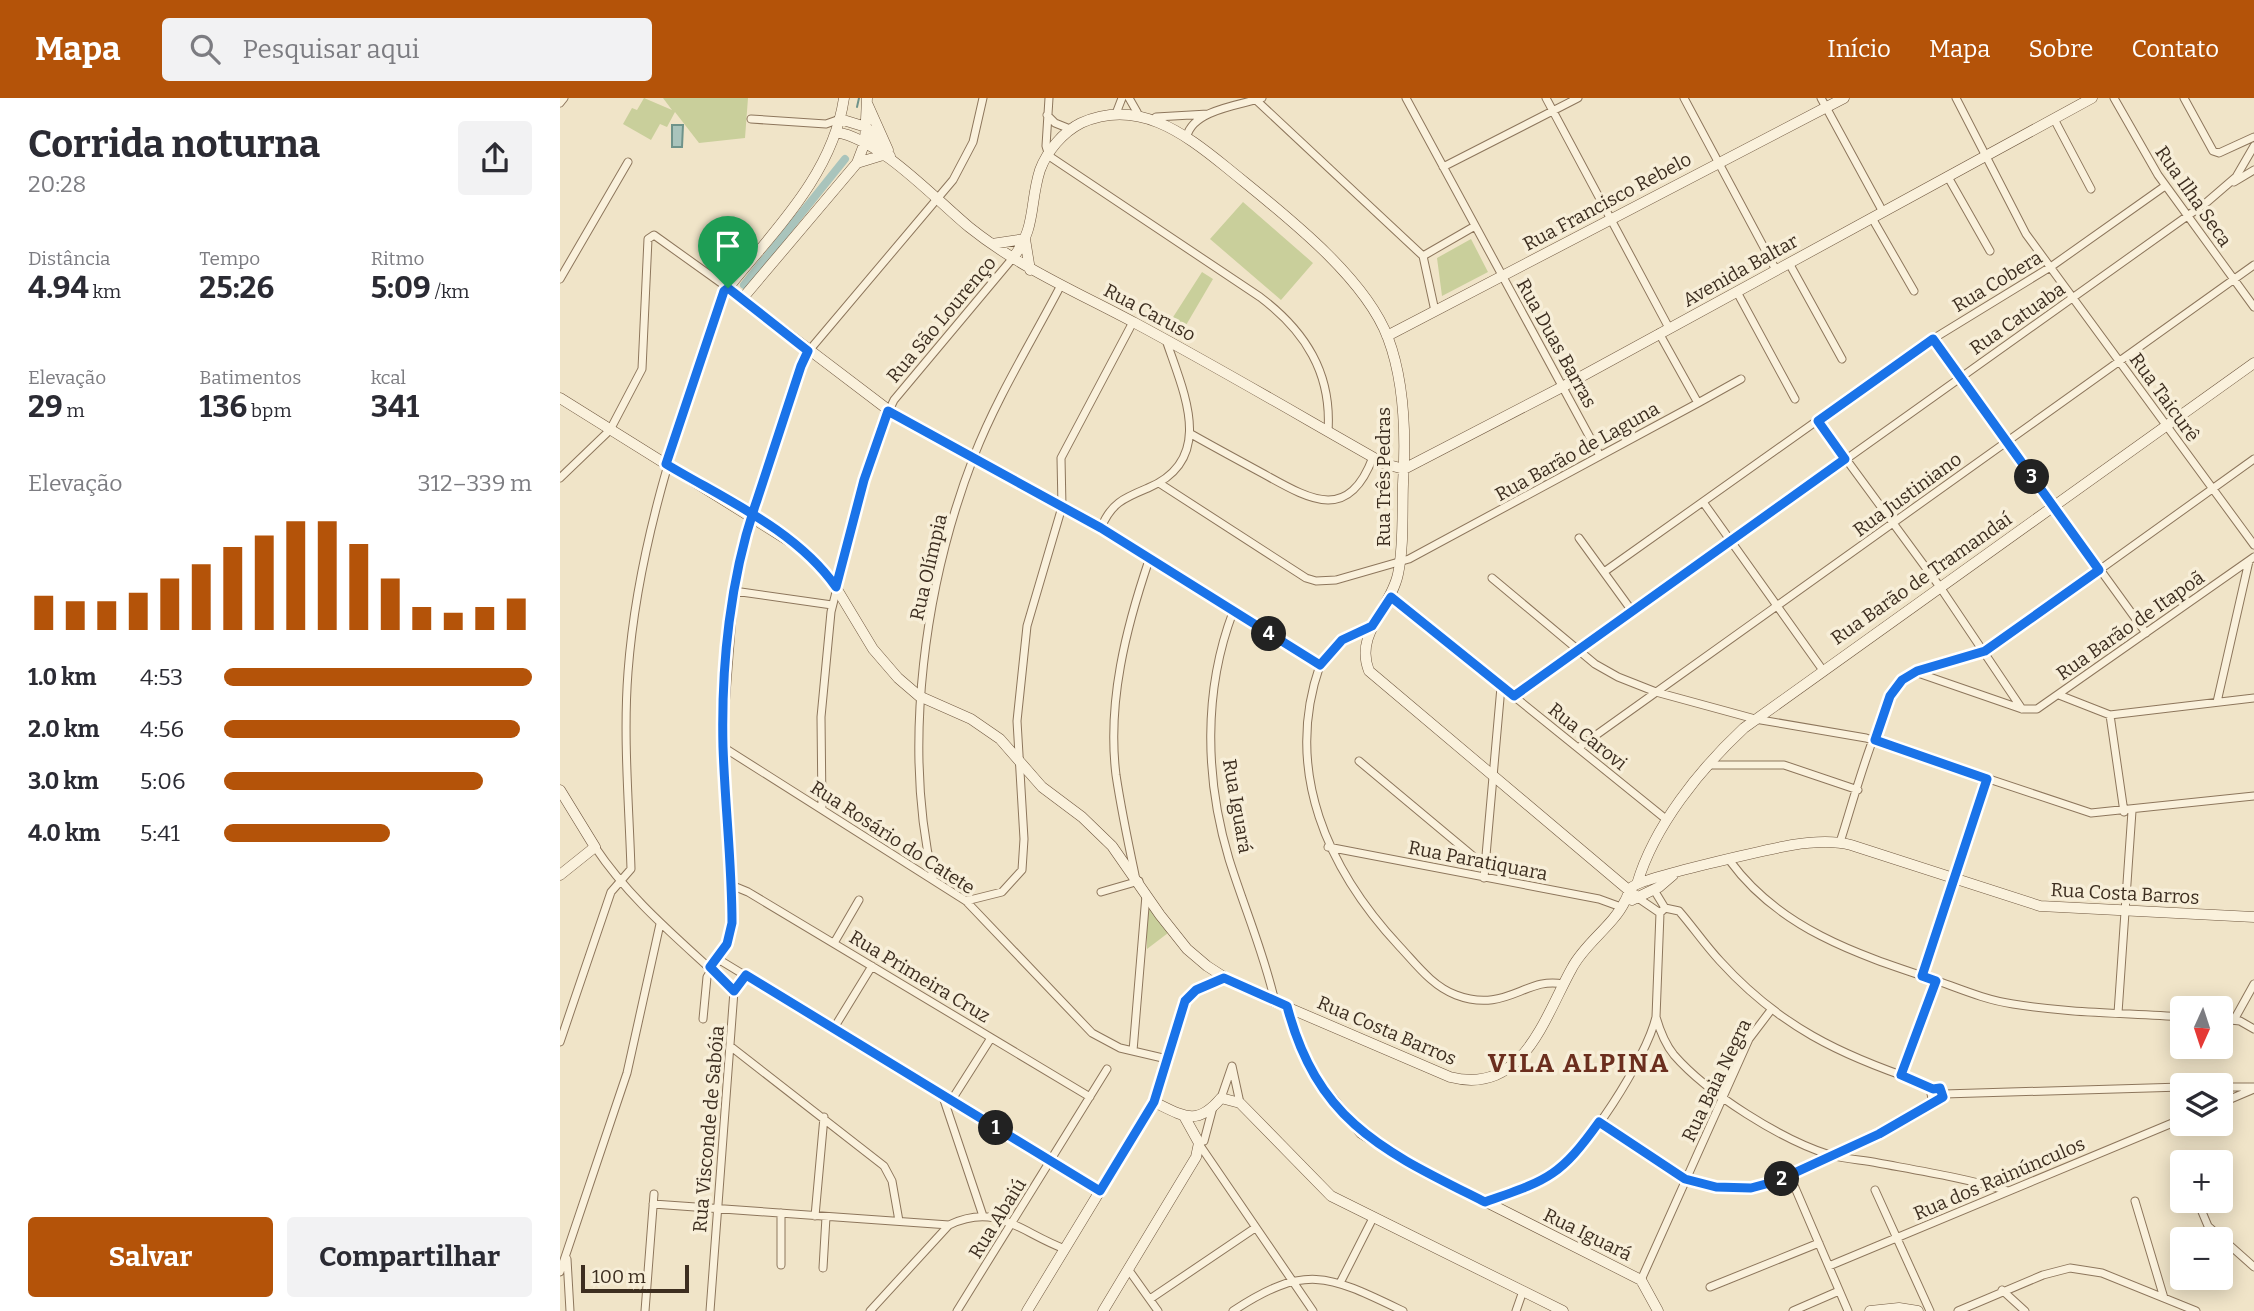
<!DOCTYPE html>
<html lang="pt">
<meta charset="utf-8">
<style>
:root{--surface:#fff;--page:#f2f2f3;--text:#2b2b33;--muted:#7c7c81;--accent:#b45309}
body{margin:0;font-family:Bitter,serif;background:var(--page);color:var(--text);height:100vh;display:flex;flex-direction:column;font-size:26px;white-space:nowrap}
*{box-sizing:border-box;margin:0}
p{font-size:23px;color:var(--muted)}
.icon{flex:none;width:38px;height:38px;fill:none;stroke:currentColor;stroke-width:2;stroke-linecap:round;stroke-linejoin:round}
.map{position:relative;flex:1;overflow:hidden}
.drawer{display:flex;flex-direction:column;background:var(--surface);width:560px}
.drawer>*{flex:none}
.needle{width:46px;rotate:183deg}
.fabs{position:absolute;left:1610px;top:898px;display:grid;gap:14px}
.fabs a{display:grid;place-items:center;width:63px;height:63px;border-radius:7px;background:var(--surface);box-shadow:0 4px 18px #0003;font-size:35px}
.scale{position:absolute;left:21px;bottom:18px;width:108px;box-sizing:border-box;padding-left:7px;border:4px solid #3d2e20;border-top:0;font-size:19px;line-height:24px;white-space:nowrap;color:#3d2e20;-webkit-text-stroke:5px #f7eed8;paint-order:stroke}
.pin{position:absolute;display:grid;place-items:center;width:60px;height:60px;color:#fff;margin:-72px -30px;border-radius:50% 50% 50% 0;rotate:-45deg;box-shadow:0 0 7px #0007}
.pin .icon{rotate:45deg}
.km{position:absolute;width:35px;height:35px;margin:-18px;border-radius:50%;background:#222;color:#fff;font-size:19px;line-height:35px;text-align:center}
.round{display:grid;place-items:center;flex:none;width:74px;height:74px;border-radius:7px;background:var(--page)}
.head{display:flex;align-items:center;justify-content:space-between;height:119px;padding:0 28px}
h1{font-size:38px;font-weight:700;line-height:52px}
.stats{display:grid;grid-template-columns:repeat(3,1fr);gap:10px;height:119px;padding:7px 28px}
.stats div{display:grid;align-content:center}
.stats b{font-size:30px;font-weight:700}
.stats small{font-size:19px;font-weight:400}
.stats p{font-size:19px}
.chart{height:196px;padding:14px 28px}
.chart p{display:flex;justify-content:space-between}
.chart svg{width:100%;height:126px;margin-top:7px;stroke:var(--accent);stroke-width:6}
.cta{display:flex;gap:14px;margin-top:auto;padding:14px 28px}
.cta a{flex:1;height:80px;border-radius:7px;background:var(--accent);color:#fff;font-size:28px;font-weight:700;line-height:80px;text-align:center}
.cta a+a{background:var(--page);color:var(--text)}
ul{padding:0 28px;list-style:none;font-size:23px}
li{display:grid;grid-template-columns:112px 84px 1fr;align-items:center;height:52px}
li i{height:18px;border-radius:9px;background:var(--accent)}
header{display:flex;align-items:center;gap:42px;box-sizing:border-box;height:98px;padding:0 35px;background:var(--accent);color:#fff}
header strong{font-size:33px}
nav{display:flex;gap:38px;margin-inline-start:auto;font-size:24px}
.search{width:490px;height:63px;background:var(--page);display:flex;align-items:center;gap:18px;box-sizing:border-box;padding:0 24px;border-radius:7px;color:var(--muted);font-size:26px}
main{display:flex;flex:1;min-height:0}
.map>svg:first-child{display:block}
</style>
<header>
<strong>Mapa</strong>
<div class="search"><svg class="icon" aria-label="search" viewBox="0 0 24 24"><circle cx="10" cy="10" r="6"/><path d="M15 15l6 6"/></svg>Pesquisar aqui</div>
<nav><a>Início</a><a>Mapa</a><a>Sobre</a><a>Contato</a></nav>
</header>
<main>
<section class="drawer">
<div class="head"><div><h1>Corrida noturna</h1><p>20:28</p></div><a class="round"><svg class="icon" aria-label="share" viewBox="0 0 24 24"><path d="M12 15V3M7 8l5-5 5 5M5 13v7h14v-7"/></svg></a></div>
<div class="stats">
<div><p>Distância</p><b>4.94<small> km</small></b></div>
<div><p>Tempo</p><b>25:26</b></div>
<div><p>Ritmo</p><b>5:09<small> /km</small></b></div>
</div>
<div class="stats">
<div><p>Elevação</p><b>29<small> m</small></b></div>
<div><p>Batimentos</p><b>136<small> bpm</small></b></div>
<div><p>kcal</p><b>341</b></div>
</div>
<div class="chart"><p><span>Elevação</span>312–339 m</p>
<svg viewBox="0 0 160 44" preserveAspectRatio="none"><path d="M5 44V32M15 44V34M25 44V34M35 44V31M45 44V26M55 44V21M65 44V15M75 44V11M85 44V6M95 44V6M105 44V14M115 44V26M125 44V36M135 44V38M145 44V36M155 44V33"/></svg>
</div>
<ul>
<li><b>1.0 km</b>4:53<i style="width:100%"></i></li>
<li><b>2.0 km</b>4:56<i style="width:96%"></i></li>
<li><b>3.0 km</b>5:06<i style="width:84%"></i></li>
<li><b>4.0 km</b>5:41<i style="width:54%"></i></li>
</ul>
<div class="cta"><a>Salvar</a><a>Compartilhar</a></div>
</section>
<div class="map">
<svg width="1694" height="1213" viewBox="0 0 1694 1213">
<rect width="100%" height="100%" fill="#f0e4c8"/>
<path fill="#c9cf9b" d="M84,0L112,12L103,0H188L185,40L139,45L115,14L107,29L100,26L91,42L63,26L72,10L77,12Z
M683,104L753,165L721,202L650,141Z
M911,141L928,174L882,198L877,160Z
M642,174L653,181L622,234L608,227Z
M587,807L608,835L587,851Z"/>
<path fill="#a9c4bc" stroke="#6f938a" stroke-width="2" d="M112,27H123L122,49H112Z"/>
<g fill="none" stroke-linecap="round" stroke-linejoin="round">
<path stroke="#6f938a" stroke-width="2" d="M297,9L299,0"/>
<path stroke="#a9c4bc" stroke-width="8" d="M184,187L285,61"/>
<g stroke="#8d765c" stroke-width="9">
<path id="street" d="M489,0L486,48L489,58L700,199C745,233 772,275 768,333
M569,0L577,14
M846,0L1040,358
M986,0L1109,230
M1124,0L1216,172
M1261,0L1323,114
M1396,0L1466,136L1694,447
M1554,0L1598,77L1694,209
M1624,0L1653,53L1659,55L1694,39
M696,2L863,158L875,213
M0,5L4,0
M557,13L562,0
M487,17L495,25L510,31
M596,19L648,16
M191,21L266,26L280,21
M1494,21L1531,91
M627,38C633,12 680,7 702,0
M883,69L1018,0
M1388,79L1430,153
M1674,84L1694,72
M1312,120L1354,193
M863,158L915,128
M1229,165L1282,261
M0,181L68,64
M1177,194L1235,301
M1373,241L1586,535
M1138,305L1181,281
M1258,323L1380,489L1462,611
M631,336C654,349 678,362 702,375C749,401 788,426 813,359
M0,380L50,332L82,271L88,141L94,137L168,190L164,193C122,319 78,441 68,574C63,639 69,706 71,771L51,794L0,944
M599,385L746,480L756,483L776,482L849,461L1138,305L1099,235
M1143,404L1262,571
M541,430C551,405 564,400 588,390C657,361 623,293 606,242
M1019,440L1072,513
M1044,474L1368,244L1492,168L1605,88
M932,480L1035,566L1058,579L1096,594L1195,621L1306,640L1531,715L1694,698
M174,493L272,507
M831,499L1107,722
M673,514C643,593 645,681 669,761C684,809 704,855 715,904
M760,567C723,673 768,772 840,849C856,866 872,888 896,897C946,916 966,878 1003,886
M1355,574L1462,611H1477L1694,459
M1499,597L1550,617L1694,600
M954,598L1647,104L1676,79L1694,48
M1657,604L1689,463
M1550,617L1564,714
M163,649L406,803L532,935L560,950L607,961
M1018,650L1694,167
M799,663L926,769
M1149,667H1224L1298,692
M262,710L261,619L271,514L304,382L323,325L334,302L452,161
M1280,744C1292,709 1321,593 1350,577C1375,563 1406,564 1432,549L1694,361
M35,749C73,806 125,846 174,893
M768,749L1039,801L1061,809
M1170,763C1219,830 1296,856 1372,881C1398,890 1425,902 1453,906C1508,915 1566,915 1622,919
M575,777C568,744 561,710 556,677C547,604 566,530 589,462
M373,780C342,646 365,485 414,358C437,299 472,243 501,187
M924,780L941,589
M171,787L188,794L530,999
M1094,792L1105,810
M541,794L579,783
M1078,800L1100,815
M406,803L442,794L462,772L464,741L457,623L467,528L502,409L501,360L573,224
M1100,815L1105,810L1119,813C1133,829 1145,847 1160,863C1219,928 1280,957 1361,984L1373,991
M274,845L299,802
M158,861L540,1093
M1362,878L1427,681
M174,893L186,877
M1558,915L1572,713
M1096,919C1100,933 1105,946 1114,957C1148,996 1222,1042 1270,1057C1285,1061 1302,1062 1318,1065C1361,1073 1405,1080 1448,1093
M143,921L147,879L167,846L172,825L163,634L174,493L187,431L247,255L393,82L413,44L423,0
M1661,921L1680,923L1694,931
M1674,922L1694,886
M274,930L312,868
M170,948L324,1068L332,1083L339,1123
M573,953L586,797
M1341,977L1375,882
M1661,989H1693
M1371 996a6 6 0 1 1 12 0a6 6 0 1 1-12 0Z
M1384,996L1622,989
M383,999L423,1118
M661,1000L672,968L680,1005
M391,1003L431,940
M1661,1005L1694,991
M1039,1024C1093,1061 1144,1105 1214,1084C1235,1077 1256,1065 1277,1055C1310,1040 1348,1026 1376,1002
M644,1043L653,1009
M639,1046L753,1213
M1230,1078L1288,1213
M1315,1092L1370,1213
M1637,1102L1648,1128L1694,1169
M1575,1103L1604,1200
M925,1104C946,1097 971,1092 990,1079C1026,1055 1086,961 1096,919L1100,815
M93,1106L389,1127
M255,1118L264,1019
M7,1161L10,1213
M221,1167V1115
M1269,1168L1622,1021
M263,1170L266,1119
M568,1171L598,1213
M0,1174L67,975L100,826
M1081,1182L1189,941L1211,912
M780,1185L813,1120
M1150,1189L1259,1145
M1442,1192L1465,1213
M590,1201L695,1130
M85,1213L94,1096
M150,1213L174,893
M310,1213L389,1127C438,1104 461,1135 505,1151
M397,1213L547,971
M673,1213C746,1165 768,1177 843,1213
M956,1213L963,1193
M1233,1213L1279,1193
M1398,1213L1483,1177L1510,1170L1542,1175L1636,1213"/>
</g>
<g stroke="#6f573f" stroke-width="11">
<path id="secondary" d="M284,0C273,76 214,133 168,190L339,320L541,430L760,567L782,542L812,529
M307,5L328,52
M280,21L306,29L330,58
M276,34C321,42 373,99 409,129C460,170 517,194 575,225C659,270 742,319 825,366L844,371L1004,288L1532,0
M297,65L323,57
M465,141L470,172
M432,146L465,141
M452,161C477,130 469,106 480,72C487,53 503,34 521,25C577,0 623,34 666,69C717,111 804,176 828,240C845,285 846,339 843,386C842,415 844,448 838,476C831,510 794,536 809,573L1078,800
M182,201L297,65L305,44L307,0
M827,238L1284,0
M0,300L242,451L269,478L313,551L338,580L359,598L411,621L440,641L482,689L522,719L552,748L600,817L627,851L647,868L664,879L715,904L890,979C963,998 984,920 1012,870C1025,845 1053,828 1065,803C1068,798 1068,794 1072,789C1084,779 1210,751 1232,747C1251,744 1272,742 1291,747L1480,808L1694,819
M0,692L35,749L0,777
M1077,786C1094,728 1140,671 1184,630L1694,265
M1072,802L1099,789L1113,777
M727,908L733,930L756,981L801,1035L855,1068L1081,1182L1098,1213
M594,1004C623,1018 637,1029 661,1000L680,1005L771,1098L1003,1213
M467,1213L594,1004L625,903L636,893L664,879
M543,1213L636,1059L639,1045L624,1018
M1310,1213L1339,1210L1358,1213"/>
</g>
<use href="#street" stroke="#faf1dc" stroke-width="7"/>
<use href="#secondary" stroke="#faf1dc" stroke-width="10"/>
</g>
<g fill="none" stroke-linecap="round" stroke-linejoin="round">
<g stroke="#fff" stroke-width="14">
<path id="route" d="M168,190L248,253L241,268L197,402C170,479 161,568 163,649C165,708 172,767 172,825L167,846L150,869L174,893L186,877L540,1093L594,1004L625,903L636,892L664,880L727,908C758,1026 826,1054 925,1104C987,1082 999,1080 1039,1024L1125,1081L1156,1089L1191,1090L1217,1083L1319,1036L1383,999L1380,990L1373,991L1341,977L1376,883L1362,878L1427,681L1315,642L1330,598L1342,582L1357,573L1425,553L1539,472L1373,241L1258,323L1285,361L954,598L831,499L812,528L782,542L760,567L541,430L328,313L304,382L276,489C236,432 164,401 106,366L164,193L168,190"/>
</g>
<use href="#route" stroke="#1a73e8" stroke-width="9"/>
</g>
<g text-anchor="middle" stroke-width="7" stroke-linejoin="round" paint-order="stroke">
<g font-size="19" fill="#3d2e20" stroke="#f7eed8">
<text transform="translate(1634 98) rotate(55)" y="7">Rua Ilha Seca</text>
<text transform="translate(1047 103) rotate(-28)" y="7">Rua Francisco Rebelo</text>
<text transform="translate(1180 172) rotate(-29)" y="7">Avenida Baltar</text>
<text transform="translate(1437 183) rotate(-31)" y="7">Rua Cobera</text>
<text transform="translate(590 214) rotate(28)" y="7">Rua Caruso</text>
<text transform="translate(1457 220) rotate(-35)" y="7">Rua Catuaba</text>
<text transform="translate(381 221) rotate(-50)" y="7">Rua São Lourenço</text>
<text transform="translate(997 245) rotate(61)" y="7">Rua Duas Barras</text>
<text transform="translate(1605 299) rotate(54)" y="7">Rua Taicurê</text>
<text transform="translate(1017 353) rotate(-29)" y="7">Rua Barão de Laguna</text>
<text transform="translate(823 379) rotate(-90)" y="7">Rua Três Pedras</text>
<text transform="translate(1347 396) rotate(-36)" y="7">Rua Justiniano</text>
<text transform="translate(368 469) rotate(-77)" y="7">Rua Olímpia</text>
<text transform="translate(1361 480) rotate(-35)" y="7">Rua Barão de Tramandaí</text>
<text transform="translate(1570 527) rotate(-35)" y="7">Rua Barão de Itapoã</text>
<text transform="translate(1028 638) rotate(39)" y="7">Rua Carovi</text>
<text transform="translate(678 708) rotate(80)" y="7">Rua Iguará</text>
<text transform="translate(333 739) rotate(33)" y="7">Rua Rosário do Catete</text>
<text transform="translate(918 762) rotate(11)" y="7">Rua Paratiquara</text>
<text transform="translate(1565 795) rotate(3)" y="7">Rua Costa Barros</text>
<text transform="translate(360 878) rotate(31)" y="7">Rua Primeira Cruz</text>
<text transform="translate(827 932) rotate(23)" y="7">Rua Costa Barros</text>
<text transform="translate(1156 982) rotate(-64)" y="7">Rua Baia Negra</text>
<text transform="translate(148 1031) rotate(-85)" y="7">Rua Visconde de Sabóia</text>
<text transform="translate(1439 1080) rotate(-23)" y="7">Rua dos Rainúnculos</text>
<text transform="translate(437 1120) rotate(-58)" y="7">Rua Abaiú</text>
<text transform="translate(1028 1136) rotate(26)" y="7">Rua Iguará</text>
</g>
<g font-size="26" font-weight="bold" letter-spacing="2" fill="#6b2e1e" stroke="#f7eed8">
<text x="1019" y="974">VILA ALPINA</text>
</g>
</g>
</svg>
<div class="fabs">
<a><svg class="needle" viewBox="-14 -14 28 28"><path d="M0-13l5 13h-10z" fill="#e53935"/><path d="M0 13l5-13h-10z" fill="#7c7c81"/></svg></a>
<a><svg class="icon" aria-label="layers" viewBox="0 0 24 24"><path d="M12 4l9 5-9 5-9-5zM3 14l9 5 9-5"/></svg></a>
<a>+</a>
<a>−</a>
</div>
<div class="scale">100 m</div>
<div class="pin" style="left:168px;top:190px;background:#1e9e55"><svg class="icon" aria-label="arrive" viewBox="0 0 24 24"><path d="M6 21V4h12l-3 4 3 4H6"/></svg></div>
<b class="km" style="left:436px;top:1030px">1</b>
<b class="km" style="left:1222px;top:1081px">2</b>
<b class="km" style="left:1472px;top:379px">3</b>
<b class="km" style="left:709px;top:536px">4</b>
</div>
</main>
